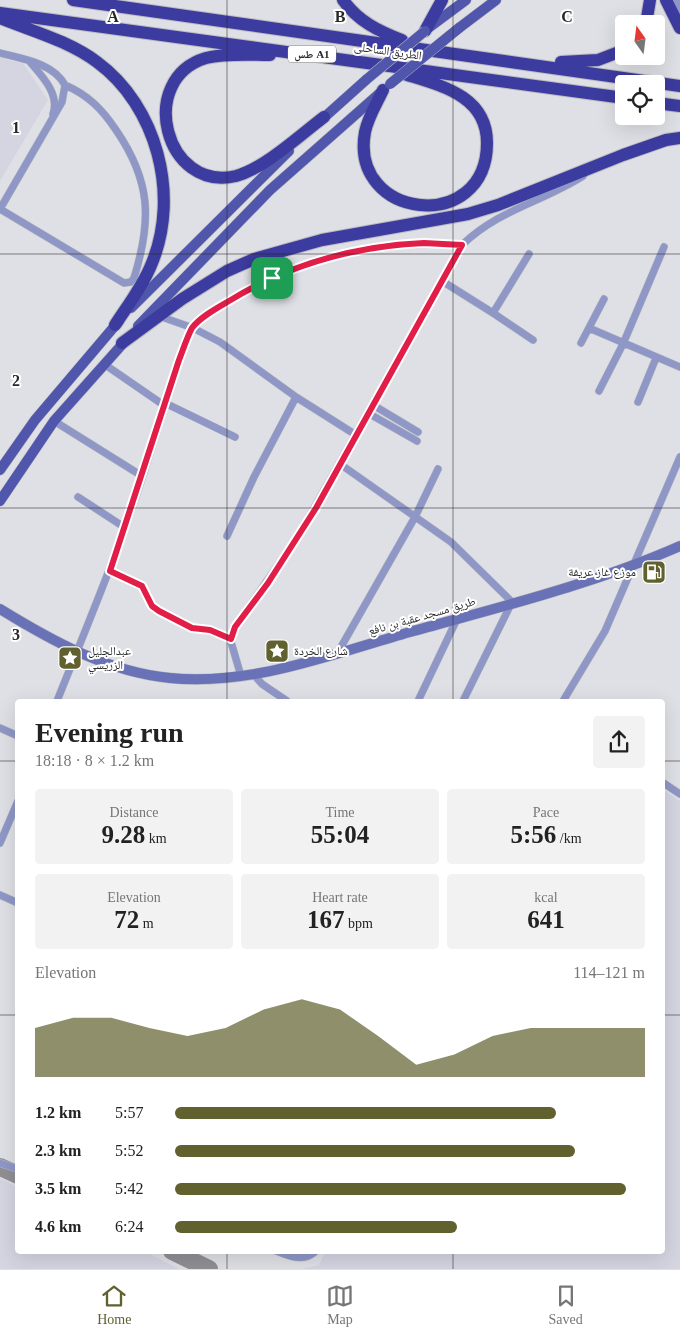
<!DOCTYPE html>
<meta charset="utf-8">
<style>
:root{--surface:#fff;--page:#f2f2f2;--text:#222;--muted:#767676;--line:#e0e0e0;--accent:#60612e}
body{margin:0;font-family:"Times New Roman","Noto Naskh Arabic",serif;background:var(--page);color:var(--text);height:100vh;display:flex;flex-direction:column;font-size:19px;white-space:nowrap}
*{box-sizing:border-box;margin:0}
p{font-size:16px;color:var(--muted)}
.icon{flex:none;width:28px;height:28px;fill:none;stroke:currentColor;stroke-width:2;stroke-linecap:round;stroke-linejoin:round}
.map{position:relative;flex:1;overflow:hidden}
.sheet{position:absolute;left:15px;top:699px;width:650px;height:555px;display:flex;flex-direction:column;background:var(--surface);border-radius:5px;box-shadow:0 5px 20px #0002}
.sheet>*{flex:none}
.needle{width:32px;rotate:346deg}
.fabs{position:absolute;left:615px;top:15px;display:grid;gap:10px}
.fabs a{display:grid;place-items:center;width:50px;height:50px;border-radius:5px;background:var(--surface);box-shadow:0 5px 20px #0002;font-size:25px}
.pin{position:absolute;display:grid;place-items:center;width:42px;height:42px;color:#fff;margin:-21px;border-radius:10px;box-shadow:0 2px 8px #0006}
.round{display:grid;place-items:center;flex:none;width:52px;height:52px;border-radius:5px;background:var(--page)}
.head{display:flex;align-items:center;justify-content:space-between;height:85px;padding:0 20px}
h1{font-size:28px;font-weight:600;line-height:38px}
.stats{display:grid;grid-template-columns:repeat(3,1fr);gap:8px;height:85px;padding:5px 20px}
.stats div{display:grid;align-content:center;border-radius:5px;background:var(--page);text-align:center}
.stats b{font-size:25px;font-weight:600}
.stats small{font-size:14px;font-weight:400}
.stats p{font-size:14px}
.chart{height:140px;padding:10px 20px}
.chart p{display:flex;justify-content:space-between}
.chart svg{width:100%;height:90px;margin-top:5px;fill:var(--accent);opacity:.7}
ul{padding:0 20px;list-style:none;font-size:16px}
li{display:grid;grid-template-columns:80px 60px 1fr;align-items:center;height:38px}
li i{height:12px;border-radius:6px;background:var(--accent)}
.tabs{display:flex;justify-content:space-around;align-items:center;height:70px;border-top:1px solid var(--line);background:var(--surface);font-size:14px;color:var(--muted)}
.tabs a{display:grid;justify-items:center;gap:2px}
.tabs .active{color:var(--accent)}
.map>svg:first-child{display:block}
</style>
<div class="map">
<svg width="680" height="1269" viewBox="0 0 680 1269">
<rect width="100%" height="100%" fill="#dfe0e5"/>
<path fill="#d4d5e1" d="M0,58L23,63L48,100L0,181Z
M663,790L680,801V1269H302L319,1265L326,1251H662Z
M0,1178L17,1187L18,1251H144L179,1269H0Z"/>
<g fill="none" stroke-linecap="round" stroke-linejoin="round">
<path stroke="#909094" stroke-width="18" d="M0,1167L18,1175
M172,1251L209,1269"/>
<g stroke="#babbc0" stroke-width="8">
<path id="street" d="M676,0L680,13
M0,53C23,59 53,63 65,85L62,102L0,209
M30,62C42,76 60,94 53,114
M0,209L124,283L131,282L134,278C152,220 151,181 116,130C102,109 88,95 65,85
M442,281L493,313L529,254
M493,313L533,340
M159,316L193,328L220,342L296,397L356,435
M589,328L680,367
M581,343L604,299
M104,364L165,406
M599,391L623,344L664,247
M638,402L656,358
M165,403L235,437
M373,405L418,432
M368,413L417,441
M54,421L142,476
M340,464L451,542L512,602L463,701
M78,497L124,527
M227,536L254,477L296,397
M110,571L142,586L153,606L159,611L193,628L210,631L231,639
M337,654L415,517L438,469
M254,675L262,684L287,701
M241,676L231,642L235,627L299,535L462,245C498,210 542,202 583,176
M57,701C87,626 118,552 143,475C153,443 163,411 174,378C179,362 183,343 192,329C201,316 227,301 241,294C318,255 376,240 462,245
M418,701L457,619
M563,701L605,631L680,457
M0,728L18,736
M662,782L680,794
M0,843L18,801
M0,895L18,903
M0,1163L18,1169
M276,1251C291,1256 303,1263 316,1251"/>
</g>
<g stroke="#babbc0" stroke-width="11">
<path id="secondary" d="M0,609C52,641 108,672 170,678C253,686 332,654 410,632C500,607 594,584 680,546"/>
</g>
<g stroke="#babbc0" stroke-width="11">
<path id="primary" d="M459,28L496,0
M427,29L466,0
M319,122L367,79
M131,308L289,151
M138,326L270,190L380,93
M0,470L35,420L119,321
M0,501L54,421L127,339"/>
</g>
<g stroke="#babbc0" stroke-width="14">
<path id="highway" d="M73,0L680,86
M343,0C358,21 378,31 402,40
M666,0L680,28
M0,13L624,98
M0,18C32,31 69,41 97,62C157,106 180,195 152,263C143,286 128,305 115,325
M646,24L650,0
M425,31L442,0
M270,55C250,55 226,53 206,58C136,79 165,193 236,176C265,168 299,136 324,117
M561,62L598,60L624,50
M383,90C377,103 368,117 365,132C349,220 487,235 487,143C487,94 438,85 401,73
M656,103L680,106
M122,343L182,299L227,271L254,259L322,240L468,214L498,205L623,155L666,140L680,138"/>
</g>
<use href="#street" stroke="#8f97c7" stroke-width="7"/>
<use href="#secondary" stroke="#6a72b7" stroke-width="10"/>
<use href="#primary" stroke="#5056ab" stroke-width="10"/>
<use href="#highway" stroke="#3c3b9f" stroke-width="12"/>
<g stroke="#babbc0" stroke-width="11" stroke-linecap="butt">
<path id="primary-bridge" d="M367,79L425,31
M390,84L459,28"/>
</g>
<use href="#primary-bridge" stroke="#5056ab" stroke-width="10"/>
</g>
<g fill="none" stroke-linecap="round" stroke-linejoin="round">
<g stroke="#fff" stroke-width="10">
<path id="route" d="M424,243L462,245L316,508L268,583L235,627L231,639L210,630L192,628L159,611L152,606L142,586L110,571L179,360C183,350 187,337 192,328C200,317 217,308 229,301C288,265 355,246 424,243Z"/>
</g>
<use href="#route" stroke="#e11d48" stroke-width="6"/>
</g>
<path fill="none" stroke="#28282a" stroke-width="1" stroke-opacity="0.55" d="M227,0V701M453,0V701M0,254H680M0,508H680M0,761H18M662,761H680M0,1015H18M662,1015H680M227,1251V1269M453,1251V1269"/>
<defs>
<g id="fuel-square" transform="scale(1.25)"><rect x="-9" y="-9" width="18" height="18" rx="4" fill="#60612e" stroke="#fff"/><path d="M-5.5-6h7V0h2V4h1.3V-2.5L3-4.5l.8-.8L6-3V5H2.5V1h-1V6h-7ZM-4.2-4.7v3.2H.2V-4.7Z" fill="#fff"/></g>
<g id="sight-square" transform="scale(1.25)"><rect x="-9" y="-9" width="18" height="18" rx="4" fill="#60612e" stroke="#fff"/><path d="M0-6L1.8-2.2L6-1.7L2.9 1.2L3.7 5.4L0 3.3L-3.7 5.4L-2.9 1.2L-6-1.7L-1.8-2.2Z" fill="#fff"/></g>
</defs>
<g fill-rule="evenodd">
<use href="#fuel-square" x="654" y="572"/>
<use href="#sight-square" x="277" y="651"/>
<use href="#sight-square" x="70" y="658"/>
</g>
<g text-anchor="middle" stroke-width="4" stroke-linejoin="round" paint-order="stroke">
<rect fill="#fff" stroke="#68686a" stroke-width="1" x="288" y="45.5" width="48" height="17" rx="4"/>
<g font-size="11" font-weight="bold" fill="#28282a">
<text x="312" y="58">طس A1</text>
</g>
<g font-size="12" fill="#28282a" stroke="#fff">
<text transform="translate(388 51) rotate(8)" y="4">الطريق الساحلى</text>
<text transform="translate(422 616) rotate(-16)" y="4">طريق مسجد عقبة بن نافع</text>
</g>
<g font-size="12" fill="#28282a" stroke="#fff" text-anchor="start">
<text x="636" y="576" text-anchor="end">موزع غاز عريفة</text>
<text x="88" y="655">عبدالجليل<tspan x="88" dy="14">الزريسي</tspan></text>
<text x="294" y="655">شارع الخردة</text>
</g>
</g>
<g font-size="16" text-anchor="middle" font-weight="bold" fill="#28282a" stroke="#fff" stroke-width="4" stroke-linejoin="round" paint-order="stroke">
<text x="113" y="22">A</text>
<text x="340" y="22">B</text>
<text x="567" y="22">C</text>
<text x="16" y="133">1</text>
<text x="16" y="386">2</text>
<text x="16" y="640">3</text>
</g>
</svg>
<div class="fabs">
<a><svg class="needle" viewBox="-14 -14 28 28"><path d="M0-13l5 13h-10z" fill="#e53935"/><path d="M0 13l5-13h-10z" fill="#767676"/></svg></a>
<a><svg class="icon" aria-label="locate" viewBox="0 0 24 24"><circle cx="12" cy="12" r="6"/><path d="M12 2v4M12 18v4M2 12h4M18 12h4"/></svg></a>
</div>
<div class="pin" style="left:272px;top:278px;background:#1e9e55"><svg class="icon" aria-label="arrive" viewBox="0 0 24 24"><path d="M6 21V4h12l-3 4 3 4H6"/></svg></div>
<section class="sheet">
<div class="head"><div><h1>Evening run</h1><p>18:18 · 8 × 1.2 km</p></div><a class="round"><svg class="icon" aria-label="share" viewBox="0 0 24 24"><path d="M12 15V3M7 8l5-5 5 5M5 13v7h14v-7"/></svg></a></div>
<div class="stats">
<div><p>Distance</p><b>9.28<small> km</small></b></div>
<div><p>Time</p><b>55:04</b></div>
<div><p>Pace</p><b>5:56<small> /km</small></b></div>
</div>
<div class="stats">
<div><p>Elevation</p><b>72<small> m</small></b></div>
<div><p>Heart rate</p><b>167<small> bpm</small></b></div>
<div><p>kcal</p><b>641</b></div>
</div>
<div class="chart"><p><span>Elevation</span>114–121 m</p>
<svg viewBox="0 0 160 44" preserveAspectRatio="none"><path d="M0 44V20L10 15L20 15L30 20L40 24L50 20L60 11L70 6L80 11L90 24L100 38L110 33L120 24L130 20L140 20L150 20L160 20V44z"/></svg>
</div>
<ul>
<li><b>1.2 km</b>5:57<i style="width:81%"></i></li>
<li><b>2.3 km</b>5:52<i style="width:85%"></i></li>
<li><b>3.5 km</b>5:42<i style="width:96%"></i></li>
<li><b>4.6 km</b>6:24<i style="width:60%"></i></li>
</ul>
</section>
</div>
<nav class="tabs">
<a class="active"><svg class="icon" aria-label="home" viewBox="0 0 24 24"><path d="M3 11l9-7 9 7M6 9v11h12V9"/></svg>Home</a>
<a><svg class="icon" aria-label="map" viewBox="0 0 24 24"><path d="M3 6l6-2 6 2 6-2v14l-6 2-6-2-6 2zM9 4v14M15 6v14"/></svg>Map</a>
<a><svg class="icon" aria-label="saved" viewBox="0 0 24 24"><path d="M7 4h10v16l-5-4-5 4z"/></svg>Saved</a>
</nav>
